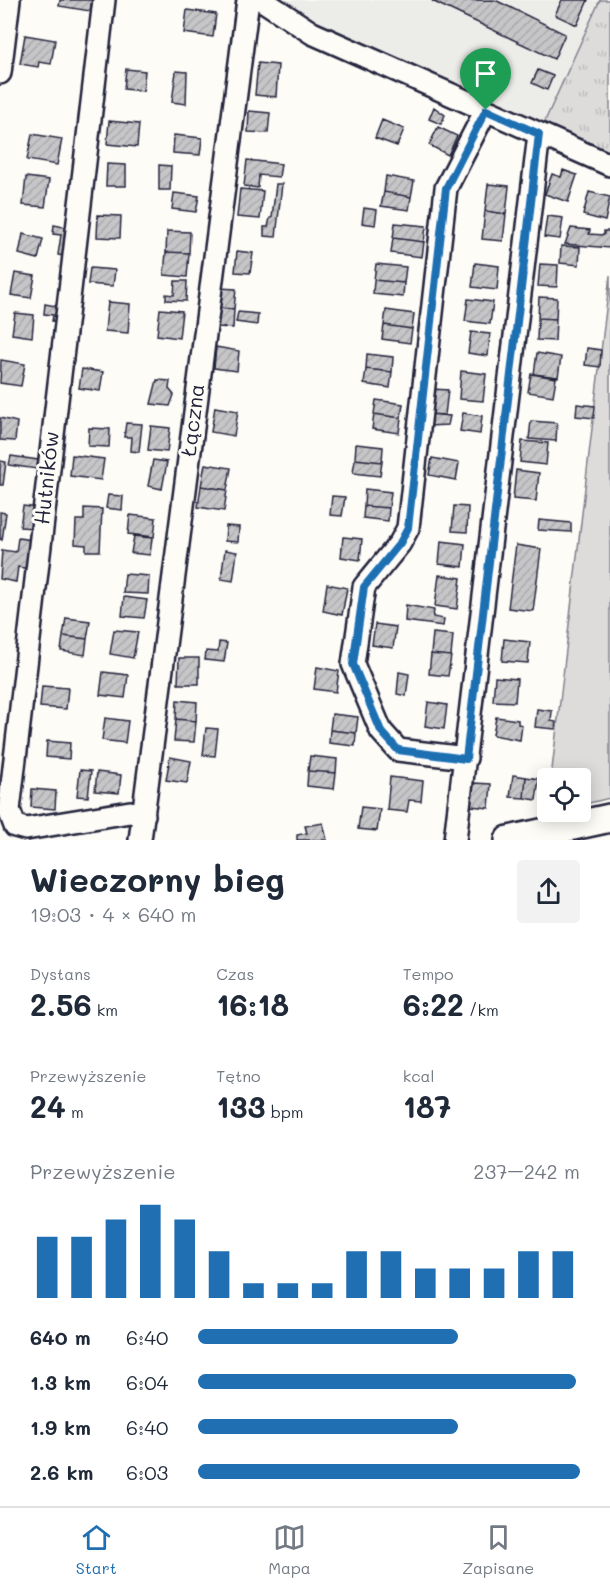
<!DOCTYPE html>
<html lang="pl">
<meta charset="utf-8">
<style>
:root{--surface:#fff;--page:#f2f2f3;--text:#1f2937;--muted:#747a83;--line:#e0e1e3;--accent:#1f6fb2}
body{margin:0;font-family:Mali,sans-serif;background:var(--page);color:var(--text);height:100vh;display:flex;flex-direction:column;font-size:22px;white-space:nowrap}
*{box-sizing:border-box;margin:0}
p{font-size:20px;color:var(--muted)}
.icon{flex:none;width:33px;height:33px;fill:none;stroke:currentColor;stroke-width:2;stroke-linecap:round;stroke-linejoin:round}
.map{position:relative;height:840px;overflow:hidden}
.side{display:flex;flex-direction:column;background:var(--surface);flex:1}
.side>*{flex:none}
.fabs{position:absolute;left:537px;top:768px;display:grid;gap:12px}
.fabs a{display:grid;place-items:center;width:54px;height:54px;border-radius:6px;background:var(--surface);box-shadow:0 3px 15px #0003;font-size:30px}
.pin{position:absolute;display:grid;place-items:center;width:51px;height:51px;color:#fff;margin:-62px -26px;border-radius:50% 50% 50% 0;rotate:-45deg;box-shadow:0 0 6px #0007}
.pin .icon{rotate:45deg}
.round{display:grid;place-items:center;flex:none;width:63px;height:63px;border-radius:6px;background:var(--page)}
.overview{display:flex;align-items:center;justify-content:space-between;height:102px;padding:0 30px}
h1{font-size:33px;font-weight:700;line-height:45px}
.stats{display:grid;grid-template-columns:repeat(3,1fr);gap:9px;height:102px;padding:6px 30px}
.stats div{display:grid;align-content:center}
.stats b{font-size:30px;font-weight:700}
.stats small{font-size:16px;font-weight:400}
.stats p{font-size:16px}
.chart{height:168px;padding:12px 30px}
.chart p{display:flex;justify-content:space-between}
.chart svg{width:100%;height:108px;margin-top:6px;stroke:var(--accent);stroke-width:6}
ul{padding:0 30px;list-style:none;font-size:20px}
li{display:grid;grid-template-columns:96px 72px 1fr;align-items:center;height:45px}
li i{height:15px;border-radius:8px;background:var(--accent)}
.menu{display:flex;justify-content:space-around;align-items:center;height:84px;border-top:2px solid var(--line);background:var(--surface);font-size:16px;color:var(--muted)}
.menu a{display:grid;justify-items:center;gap:3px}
.menu .current{color:var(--accent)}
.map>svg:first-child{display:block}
</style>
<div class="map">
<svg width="610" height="840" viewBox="0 0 610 840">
<defs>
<pattern id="grass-tufts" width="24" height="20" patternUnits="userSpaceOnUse" patternTransform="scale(1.5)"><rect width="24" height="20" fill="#dddcdb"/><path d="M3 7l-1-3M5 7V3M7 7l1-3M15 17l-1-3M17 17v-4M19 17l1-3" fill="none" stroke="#bdbcbd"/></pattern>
<pattern id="building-hatch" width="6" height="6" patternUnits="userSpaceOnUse" patternTransform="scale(1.5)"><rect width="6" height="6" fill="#c6c6c8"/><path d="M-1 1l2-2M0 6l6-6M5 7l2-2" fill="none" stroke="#aaaaad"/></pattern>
</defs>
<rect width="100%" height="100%" fill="#fdfcf7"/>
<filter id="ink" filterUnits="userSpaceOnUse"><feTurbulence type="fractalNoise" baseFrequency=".0167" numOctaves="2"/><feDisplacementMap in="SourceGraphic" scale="12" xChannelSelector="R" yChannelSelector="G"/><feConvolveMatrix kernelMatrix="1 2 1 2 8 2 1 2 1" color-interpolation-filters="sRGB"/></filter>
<g filter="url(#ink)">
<path fill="#ecece9" d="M262,0H600L539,134Z"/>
<path fill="url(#grass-tufts)" stroke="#807f8b" stroke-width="1.5" d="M600,0H610V165L539,134Z"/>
<path fill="#dddcdb" stroke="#807f8b" stroke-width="1.5" d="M610,275V798L581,805L580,778H551Z"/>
<path fill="url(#building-hatch)" stroke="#22223b" stroke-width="1.5" d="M60,0H92L90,11L59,6Z
M495,0L565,34L554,59L432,1Z
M562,0H588L577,25L555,15Z
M187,10L216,14L213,37L184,33Z
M25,35L55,40L51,64L39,62L38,67L20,64Z
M258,63L278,65L276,97L255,95Z
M126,69L145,71L143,91L124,89Z
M538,70L553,76L547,90L532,83Z
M176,71L187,72L186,104L172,102Z
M434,107L445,115L441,124L429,119Z
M249,111L270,113L268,133L248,132Z
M382,120L404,129L397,146L375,138Z
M109,121L139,124L137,147L107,144Z
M438,127L457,136L448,155L429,145Z
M32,134L62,139L57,165L27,160Z
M174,135L202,138L200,155L173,153Z
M247,160L281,164L279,177L259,175L258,188L244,186Z
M107,164L126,165V186H106Z
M159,165L171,166L170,190H159Z
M563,170L577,175L568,202L545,194L552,174L561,177Z
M386,176L414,181L411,197L384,192Z
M26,177L49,180L45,207L23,205Z
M276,184H282L276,237L264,236V227H268L270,218H272Z
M488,184L509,186L506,214L485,211Z
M240,189L263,191L260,219L237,217Z
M384,192L411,197L409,210L381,206Z
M589,192L610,197L605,221L583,215Z
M174,193L199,196L196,212L172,209Z
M364,208L377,210L375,225L362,223Z
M485,211L506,214L503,241L482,239Z
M98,215L121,216L120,238L97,237Z
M547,216L563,218L560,239L544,237Z
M395,223L426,226L424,242L393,238Z
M54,225L70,228L67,257L58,255L61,235L53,234Z
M571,228L590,230L589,234L604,235V231H610V248L565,244Z
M167,231L190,232L189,253L166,252Z
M23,234L43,239L38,259L19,254Z
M393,238L424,242L422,257L391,253Z
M561,246L580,247L579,265L560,263Z
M237,251L253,253L250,273L235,272Z
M166,252L189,253L187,277L164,275Z
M475,263L499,266L497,290L472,287Z
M376,264L406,267L404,283L374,280Z
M540,264L558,265L557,287L538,286Z
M90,268L115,270L113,286L88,284Z
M15,273L35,276L31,298L11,295Z
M374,280L404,283L403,297L373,294Z
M175,281H187L186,301L166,300V294L174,295Z
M219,288L236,289L234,309L218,308Z
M539,297L557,298L556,319L538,318Z
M468,299L493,302L490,324L465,321Z
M108,302L130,304L128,333L105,331Z
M45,304L61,307L60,322L52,321L53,315L44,314Z
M218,308L234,309L233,328L217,327Z
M160,309L182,311L179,338L157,335Z
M386,310L414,314L412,329L384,325Z
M238,312L258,314L257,325L236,322Z
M15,313L34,315L32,337L12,334Z
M538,318L556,319L555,341L537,340Z
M384,325L412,329L410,343L382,339Z
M471,332L490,334L488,356L468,353Z
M216,347L239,351L237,371L214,368Z
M587,348L601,350L600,367L585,365Z
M537,353L561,357L558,377L534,374Z
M367,354L393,357L392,372L366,369Z
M1,360L25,364L21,386L0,383Z
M82,369L103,372L100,391L79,388Z
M366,369L392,372L390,388L364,384Z
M461,371L486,374L483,401L459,399Z
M531,374L556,378L553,396L528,392Z
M157,380L170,381L169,389L174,395L170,406L151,404Z
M432,389L448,390L445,415L429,414Z
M376,400L403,404L401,418L374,414Z
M577,404L595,406L594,418L576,416Z
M215,407L238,411L234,436L211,432Z
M463,413L482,416L480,434L460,431Z
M374,414L401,418L399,433L372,429Z
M429,414L450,416L448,425L428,426Z
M0,418L17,422L15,441L0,440Z
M531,421L557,423L556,441L529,439Z
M126,423L142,424L139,452L131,451L132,437H124Z
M151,426L170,428L167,452L148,450Z
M89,428L110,429L109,447L88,446Z
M522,441L548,443L546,465L520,462Z
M356,444L383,447L382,462L355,459Z
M72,455L104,459L101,480L70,476Z
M11,456L38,460L37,469L9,465Z
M432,458L459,463L456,480L429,475Z
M355,459L382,462L380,476L353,473Z
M153,460L167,462L162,489L148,486Z
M0,461L6,462L3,485H0Z
M205,464L231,468L227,490L201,486Z
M516,470L539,473L536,501L513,499Z
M201,486L227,490L224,511L198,507Z
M365,489L391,492L389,508L364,506Z
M108,495L123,496L122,510L106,508Z
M332,496L345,497L342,516L330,515Z
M23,506L37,508L34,528L20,527Z
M364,506L389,508L388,521L363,518Z
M454,506L468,507L467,532L452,531Z
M84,508L102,509L100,551H86V545L75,544L76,520H84Z
M0,512L6,513L2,540L0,539Z
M130,515L156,518L154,537L128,534Z
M539,520L571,523V532L538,530Z
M226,526L239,527L238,542L225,541Z
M134,536L152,538L150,555L131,553Z
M343,537L362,539L360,560L341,557Z
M18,538L33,540L29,569L18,567L16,582L0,579L2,550L16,552Z
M441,541L465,544L463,567L439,564Z
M516,545L541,549L533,611L508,608Z
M225,550L237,552L233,581L221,579Z
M125,574L149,576L148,594L123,593Z
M439,575L461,578L457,609L435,606Z
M327,584L347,588L342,615L323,611Z
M124,597L147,600L144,618L122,616Z
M406,605L434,610L433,617L444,619L443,626L405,621Z
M66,618L90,621L87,639L63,636Z
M375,624L396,627L393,648L372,645Z
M114,630L138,632L133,658L110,654Z
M433,633L453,635L451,656L431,654Z
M63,636L87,639L85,655L61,651Z
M504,639L530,642L528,663L502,661Z
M219,642L227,643L224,662L205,660L206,651L218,652Z
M431,654L451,656L448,676L429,674Z
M179,658H199V684H178Z
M317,667L339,671L336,692L314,689Z
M103,672L128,675L125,698L100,695Z
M399,672L409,674L406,696L397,694Z
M495,677L517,679L515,702L493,701Z
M42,686L68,688L66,709L40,707Z
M177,700L197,702L196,721L176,719Z
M428,702L447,705L444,729L425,726Z
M537,709L552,711L551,721L556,722L555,729L535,727Z
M332,714L358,717L356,733L330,730Z
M496,717L518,720V724L522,725L520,740L493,735Z
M105,718L128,721L125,743L102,740Z
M176,719L196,721L194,742L174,741Z
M206,728L218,729L215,756L203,755Z
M330,730L356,733L355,746L329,743Z
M47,741L70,743L69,759L46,757Z
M310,756L337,759L336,773L308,771Z
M170,757L191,761L187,783L166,780Z
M80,770L91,771L88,797L77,796Z
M308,771L336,773L334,789L307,786Z
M97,772L121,775L119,793L95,791Z
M513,775L526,777L524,798L510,797Z
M390,777L423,781L421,801L409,800L407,812L387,810Z
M526,777L539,779L536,800L524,798Z
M474,783L491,784L489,808L471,806Z
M32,789L56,791L55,809L31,807Z
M361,807L380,809L377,831L358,829Z
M323,823L327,840H297V835L307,833L305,826Z"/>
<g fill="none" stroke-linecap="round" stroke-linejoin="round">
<g stroke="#22223b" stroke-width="26">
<path id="minor" d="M104,0L9,810L15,826L26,829L130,812L144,815
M262,0L312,33L610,165
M0,73L9,0
M466,758L398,750L381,731L353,664L364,587L400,543L408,528L446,188L486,110
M140,840L248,0
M455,840L539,134"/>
</g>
<g stroke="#22223b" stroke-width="32">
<path id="major" d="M509,840L610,818"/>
</g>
<use href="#minor" stroke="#fdfcf7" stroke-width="21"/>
<use href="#major" stroke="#fdfcf7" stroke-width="27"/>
</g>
</g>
<g fill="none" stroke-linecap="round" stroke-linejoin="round" filter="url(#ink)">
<g stroke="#fff" stroke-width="12">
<path id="route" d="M486,110L539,134L466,759L398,750L381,731L353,664L364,587L400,543L408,528L446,188Z"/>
</g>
<use href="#route" stroke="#1f6fb2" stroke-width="8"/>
</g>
<g text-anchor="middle" stroke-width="6" stroke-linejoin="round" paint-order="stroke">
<g font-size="21" fill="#22223b" stroke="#fdfcf7">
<text transform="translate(193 420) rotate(-83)" y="7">Łączna</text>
<text transform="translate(47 478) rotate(-84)" y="7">Hutników</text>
</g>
</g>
</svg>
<div class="fabs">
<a><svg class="icon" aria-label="locate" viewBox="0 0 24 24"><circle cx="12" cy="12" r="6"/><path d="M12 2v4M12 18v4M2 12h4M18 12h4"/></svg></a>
</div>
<div class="pin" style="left:486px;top:110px;background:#1e9e55"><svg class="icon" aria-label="arrive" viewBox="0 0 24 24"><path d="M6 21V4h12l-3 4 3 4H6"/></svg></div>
</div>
<section class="side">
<div class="overview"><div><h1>Wieczorny bieg</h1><p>19:03 · 4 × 640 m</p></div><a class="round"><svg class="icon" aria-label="share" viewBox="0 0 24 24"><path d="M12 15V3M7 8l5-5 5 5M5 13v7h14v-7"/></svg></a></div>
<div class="stats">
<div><p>Dystans</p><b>2.56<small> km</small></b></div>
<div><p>Czas</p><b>16:18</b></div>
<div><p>Tempo</p><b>6:22<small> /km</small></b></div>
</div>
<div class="stats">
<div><p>Przewyższenie</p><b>24<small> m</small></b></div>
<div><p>Tętno</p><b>133<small> bpm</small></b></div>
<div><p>kcal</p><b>187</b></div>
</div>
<div class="chart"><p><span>Przewyższenie</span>237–242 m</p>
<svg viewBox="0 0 160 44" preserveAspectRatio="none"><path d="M5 44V19M15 44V19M25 44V12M35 44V6M45 44V12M55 44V25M65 44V38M75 44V38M85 44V38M95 44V25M105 44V25M115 44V32M125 44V32M135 44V32M145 44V25M155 44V25"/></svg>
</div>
<ul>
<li><b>640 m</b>6:40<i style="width:68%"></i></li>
<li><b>1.3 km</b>6:04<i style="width:99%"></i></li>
<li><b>1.9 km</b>6:40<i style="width:68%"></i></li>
<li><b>2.6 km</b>6:03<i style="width:100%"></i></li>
</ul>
</section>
<nav class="menu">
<a class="current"><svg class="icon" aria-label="home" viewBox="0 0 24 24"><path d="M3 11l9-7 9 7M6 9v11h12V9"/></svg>Start</a>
<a><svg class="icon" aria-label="map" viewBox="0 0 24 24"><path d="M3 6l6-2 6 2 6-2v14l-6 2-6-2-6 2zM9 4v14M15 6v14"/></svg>Mapa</a>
<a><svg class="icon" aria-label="saved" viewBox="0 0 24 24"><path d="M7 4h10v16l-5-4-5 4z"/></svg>Zapisane</a>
</nav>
